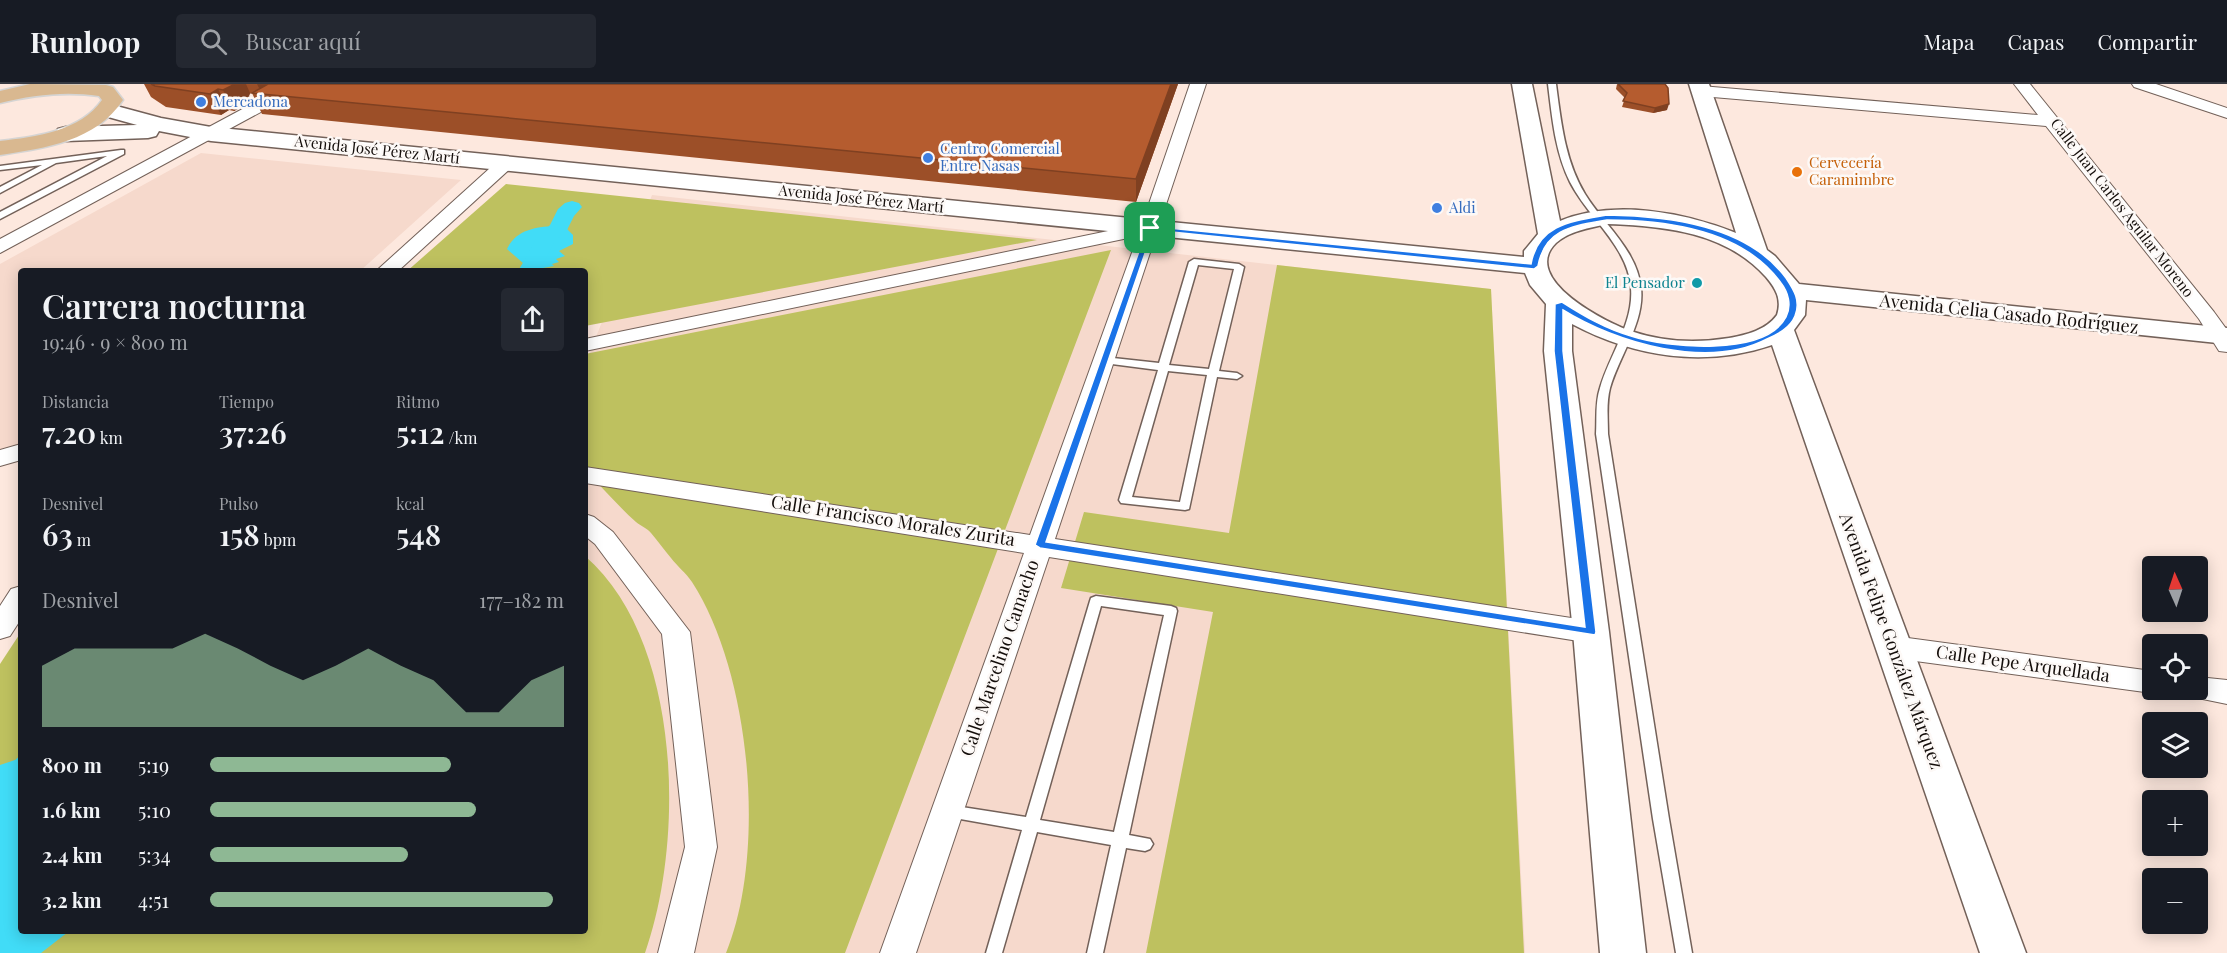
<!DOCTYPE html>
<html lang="es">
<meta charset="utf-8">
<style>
:root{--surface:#171b24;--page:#242831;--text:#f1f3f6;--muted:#9ea1a6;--line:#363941;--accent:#8eb894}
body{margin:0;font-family:"Playfair Display",serif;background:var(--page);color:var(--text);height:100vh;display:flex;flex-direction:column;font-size:22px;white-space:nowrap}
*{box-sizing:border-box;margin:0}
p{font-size:20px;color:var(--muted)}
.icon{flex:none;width:33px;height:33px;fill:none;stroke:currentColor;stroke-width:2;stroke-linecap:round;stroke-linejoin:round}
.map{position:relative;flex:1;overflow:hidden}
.panel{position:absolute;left:18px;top:184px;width:570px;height:666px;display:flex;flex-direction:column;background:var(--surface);border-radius:6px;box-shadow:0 3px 15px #0003}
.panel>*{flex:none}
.needle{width:39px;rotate:357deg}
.controls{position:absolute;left:2142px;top:472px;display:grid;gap:12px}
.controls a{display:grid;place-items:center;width:66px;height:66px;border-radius:6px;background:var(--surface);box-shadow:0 3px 15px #0003;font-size:30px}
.pin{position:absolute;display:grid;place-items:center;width:51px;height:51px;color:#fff;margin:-26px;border-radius:12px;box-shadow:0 3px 9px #0006}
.round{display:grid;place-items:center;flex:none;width:63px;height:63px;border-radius:6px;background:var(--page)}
.head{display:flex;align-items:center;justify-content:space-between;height:102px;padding:0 24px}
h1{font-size:33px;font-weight:600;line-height:45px}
.figures{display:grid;grid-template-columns:repeat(3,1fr);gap:9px;height:102px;padding:6px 24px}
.figures div{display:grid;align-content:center}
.figures b{font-size:30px;font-weight:600}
.figures small{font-size:16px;font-weight:400}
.figures p{font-size:16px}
.chart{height:168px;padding:12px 24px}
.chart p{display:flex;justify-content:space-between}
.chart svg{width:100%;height:108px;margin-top:6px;fill:var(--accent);opacity:.7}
ul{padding:0 24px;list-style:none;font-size:20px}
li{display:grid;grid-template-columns:96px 72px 1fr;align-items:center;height:45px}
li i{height:15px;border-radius:8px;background:var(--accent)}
header{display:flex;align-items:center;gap:36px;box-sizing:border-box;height:84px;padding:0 30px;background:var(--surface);border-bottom:2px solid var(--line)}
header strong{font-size:28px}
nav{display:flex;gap:33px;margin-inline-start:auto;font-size:21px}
.search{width:420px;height:54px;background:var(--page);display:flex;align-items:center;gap:15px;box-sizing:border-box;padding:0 21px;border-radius:6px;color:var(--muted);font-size:22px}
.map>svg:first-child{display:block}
</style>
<header>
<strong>Runloop</strong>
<div class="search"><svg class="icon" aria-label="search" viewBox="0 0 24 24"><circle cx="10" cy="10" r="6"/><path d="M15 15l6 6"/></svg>Buscar aquí</div>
<nav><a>Mapa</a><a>Capas</a><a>Compartir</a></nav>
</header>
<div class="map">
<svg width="2227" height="869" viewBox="0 0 2227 869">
<rect width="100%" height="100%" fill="#fde8de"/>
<path fill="#f6d9cc" d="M201,69L461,96L360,187L21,188V366L0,371V180Z
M652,111L1491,205L1525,869H254L585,848V281Z"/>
<path fill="#bec15f" d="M506,100L1037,156L585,242V188H406Z
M1111,166L845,869H726C767,769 751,589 692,498C686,489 677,482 671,474C664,466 658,457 651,449C647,444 641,442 636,438C618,422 602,403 585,386V270Z
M1277,181L1491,205L1524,869H1146L1213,528L1061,504L1084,428L1229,449Z
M585,472C682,556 685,756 645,869H0V580L21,548V848H585Z"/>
<path fill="#41dcf7" d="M554,142L567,145L573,151V160L559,167L565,172L556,175L559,178L552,180L554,182L543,184L541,187H518L523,179L507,165C516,146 535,143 554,142Z
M21,671V848H68L41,869H0V681L15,676Z"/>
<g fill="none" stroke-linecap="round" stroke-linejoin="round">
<path fill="#41dcf7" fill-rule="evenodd" d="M572,117L579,119L582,123L574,132L566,148L554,158L539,188H518L536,155L550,141L558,125L565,119Z"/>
<g stroke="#736159" stroke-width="3">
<path id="lane" d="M1548,0H1556C1561,38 1565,77 1585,110C1604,141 1637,166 1641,204C1645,238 1619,272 1610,304C1606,319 1608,335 1608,350L1669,735L1692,869H1676L1653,735L1596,350C1597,335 1595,319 1600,304C1609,272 1634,239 1631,204C1628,162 1588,134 1570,98C1555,68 1552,33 1548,0Z
M121,66H124V70L0,135V128L107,72L56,79L0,109V103L42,81L0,86V82Z
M1194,175L1239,180L1244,183L1219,287L1237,289L1242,292L1237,295L1217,293L1189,425L1185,426L1121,419L1119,416L1158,286L1104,279L1099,276L1104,273L1159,279L1189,178ZM1198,181L1234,185L1209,285L1169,281ZM1168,287L1207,291L1180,418L1132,413Z
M1096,512L1171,522L1176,524L1177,527L1129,751L1150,755L1153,760L1150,765L1145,767L1126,764L1103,869H1087L1111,761L1037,748L1002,869H986L1022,746L949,733L944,732L941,727L944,722L949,721L1026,733L1090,517L1091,514ZM1101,522L1164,531L1114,748L1040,736Z"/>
</g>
<g stroke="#736159" stroke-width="2">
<path id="street" d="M289,0H309L307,3L0,169V155Z
M1190,0H1206L1055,455L1591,537L1601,541L1605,548L1601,555L1591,559L1049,473L916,869H880L1024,469L585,399V383L1030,451L1138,152L585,267V255L1142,140Z
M2014,0H2030L2214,228L2227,246V268L2219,267L2199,235L2046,42L1701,12L1693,7L1701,2L2038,31Z
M2132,0H2156L2227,24V34L2134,3Z
M506,74L512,75L515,79L512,83L397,188H375L500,75Z
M21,360V376L0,382V366Z
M585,430L594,433L613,448L690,548L717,763L694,869H658L685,763L662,550L595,460L585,452Z
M21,502V535L10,552L0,555V522L11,505Z
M1893,552L2152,587V606H2162L2152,609L1893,574L1883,571L1879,563L1883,555Z
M2198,593L2227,596V620L2188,612L2184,606H2198Z"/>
</g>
<g stroke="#736159" stroke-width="3">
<path id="secondary" d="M1512,0H1532L1560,137C1613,115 1684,128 1736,149L1689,0H1709L1767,166L1775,172L1799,200L2227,244V260L1806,216L1805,231L1794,246L2026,869H1980L1772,261C1704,284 1634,273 1572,240V267L1609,548L1646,869H1600L1573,548L1544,267L1546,220L1530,201L1525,189L211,57L159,47L156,52L148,54L66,57L58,55L55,50L58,45L66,43L137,41L101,31L98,26L101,21L109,20L161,34L211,43L1524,173V167L1538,150ZM1607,140C1664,142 1726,148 1766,193C1776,205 1782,215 1777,231C1766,246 1747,251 1729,254C1698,259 1664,258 1634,248C1608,240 1519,195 1556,159C1569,147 1590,144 1607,140Z"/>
</g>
<g stroke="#d5d4d3" stroke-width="3">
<path id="primary" d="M30,0L106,1L113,3L123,16C96,57 46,64 0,71V57C35,53 81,47 102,16L99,12C65,7 33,11 0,19V7Z"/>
</g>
<use href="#lane" fill="#fff" fill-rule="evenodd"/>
<use href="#street" fill="#fff" fill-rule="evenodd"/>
<use href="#secondary" fill="#fff" fill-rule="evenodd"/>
<use href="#primary" fill="#d9b890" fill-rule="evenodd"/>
</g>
<path fill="#9c4f28" d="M144,0H1178L1136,118L262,30L252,9H250L249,12L251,18L234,27L229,26L221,31L166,23L151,13Z
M1617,0L1667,26L1653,29L1622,23L1625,14L1616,5Z"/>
<path fill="#7f4021" d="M235,0H246L250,9L249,12L251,18L234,27L223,6Z
M257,0H284L262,10Z
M1171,0H1178L1136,118V95Z
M218,5L229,26L221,31L210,10Z
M1669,20L1667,26L1653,29L1655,24Z"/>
<path fill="#b55c2f" stroke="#7f4021" stroke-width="1.5" d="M151,0H235L223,6L218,5L210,10L155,2Z
M268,0H1171L1136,95L252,9Z
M1618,0H1665L1668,4L1669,20L1655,24L1623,17L1627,9Z"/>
<path fill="#1a73e8" stroke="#fff" stroke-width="1.5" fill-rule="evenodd" d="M1607,131C1668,132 1747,141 1786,194C1794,206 1801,217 1795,232C1790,244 1778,250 1767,255C1708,286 1616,259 1563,226V267L1596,548L1595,551L1040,464L1035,461L1148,142L1531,180C1538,140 1573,137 1607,131ZM1607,136C1667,136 1743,146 1781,199C1788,208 1792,221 1786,233C1765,273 1667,264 1631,252C1606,245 1584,232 1562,218L1555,220L1554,267L1585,543L1046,458L1153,146L1534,185L1538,182C1545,144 1574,142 1607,136Z"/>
<g fill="#3f7fe0" stroke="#fdf9f7" stroke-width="2">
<circle cx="201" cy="18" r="6"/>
<circle cx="928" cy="74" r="6"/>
<circle cx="1437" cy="124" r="6"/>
</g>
<circle fill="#e8710a" stroke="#fdf9f7" stroke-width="2" cx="1797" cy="88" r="6"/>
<circle fill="#0f9aa8" stroke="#fdf9f7" stroke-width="2" cx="1697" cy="199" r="6"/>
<g text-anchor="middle" stroke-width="5" stroke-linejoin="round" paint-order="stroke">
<g font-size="15" fill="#366cbe" stroke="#fdf9f7" text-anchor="start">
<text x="213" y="23">Mercadona</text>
<text x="940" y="70">Centro Comercial<tspan x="940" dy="17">Entre Nasas</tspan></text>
<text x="1449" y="129">Aldi</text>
</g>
<g font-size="15" fill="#140e0b" stroke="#fdf9f7">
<text transform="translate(377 66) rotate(6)" y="5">Avenida José Pérez Martí</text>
<text transform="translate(861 115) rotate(6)" y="5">Avenida José Pérez Martí</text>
<text transform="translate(2122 124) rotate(52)" y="5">Calle Juan Carlos Aguilar Moreno</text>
</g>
<g font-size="15" fill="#c56008" stroke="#fdf9f7" text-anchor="start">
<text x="1809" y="84">Cervecería<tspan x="1809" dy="17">Caramimbre</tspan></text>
</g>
<g font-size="15" fill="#0d838f" stroke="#fdf9f7" text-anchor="end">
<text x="1685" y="204">El Pensador</text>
</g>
<g font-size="18" fill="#140e0b" stroke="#fdf9f7">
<text transform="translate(2009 230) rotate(6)" y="6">Avenida Celia Casado Rodríguez</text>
<text transform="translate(893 437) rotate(9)" y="6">Calle Francisco Morales Zurita</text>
<text transform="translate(1891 557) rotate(70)" y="6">Avenida Felipe González Márquez</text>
<text transform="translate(1000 574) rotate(-71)" y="6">Calle Marcelino Camacho</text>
<text transform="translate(2023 580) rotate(8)" y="6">Calle Pepe Arquellada</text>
</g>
</g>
</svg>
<div class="controls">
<a><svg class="needle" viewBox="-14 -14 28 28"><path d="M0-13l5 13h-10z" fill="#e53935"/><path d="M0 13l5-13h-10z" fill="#9ea1a6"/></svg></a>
<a><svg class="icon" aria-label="locate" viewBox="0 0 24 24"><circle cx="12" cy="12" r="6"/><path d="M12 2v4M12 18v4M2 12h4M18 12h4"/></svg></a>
<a><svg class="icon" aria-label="layers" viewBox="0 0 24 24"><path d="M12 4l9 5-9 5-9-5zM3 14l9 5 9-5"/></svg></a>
<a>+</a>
<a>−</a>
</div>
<div class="pin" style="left:1150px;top:144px;background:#1e9e55"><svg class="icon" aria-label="arrive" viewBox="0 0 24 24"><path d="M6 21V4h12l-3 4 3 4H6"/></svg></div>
<section class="panel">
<div class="head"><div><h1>Carrera nocturna</h1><p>19:46 · 9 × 800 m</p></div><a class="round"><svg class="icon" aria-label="share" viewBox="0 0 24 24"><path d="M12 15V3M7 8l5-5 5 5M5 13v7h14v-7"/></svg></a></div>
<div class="figures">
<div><p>Distancia</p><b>7.20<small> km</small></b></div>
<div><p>Tiempo</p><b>37:26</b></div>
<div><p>Ritmo</p><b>5:12<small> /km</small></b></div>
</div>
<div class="figures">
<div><p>Desnivel</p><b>63<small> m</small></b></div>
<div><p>Pulso</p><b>158<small> bpm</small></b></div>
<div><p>kcal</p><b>548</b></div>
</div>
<div class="chart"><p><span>Desnivel</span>177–182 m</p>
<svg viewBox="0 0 160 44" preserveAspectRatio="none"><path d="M0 44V19L10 12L20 12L30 12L40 12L50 6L60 12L70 19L80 25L90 19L100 12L110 19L120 25L130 38L140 38L150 25L160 19V44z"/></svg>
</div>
<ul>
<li><b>800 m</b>5:19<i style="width:68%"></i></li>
<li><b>1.6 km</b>5:10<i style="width:75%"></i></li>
<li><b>2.4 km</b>5:34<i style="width:56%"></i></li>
<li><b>3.2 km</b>4:51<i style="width:97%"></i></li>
</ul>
</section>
</div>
